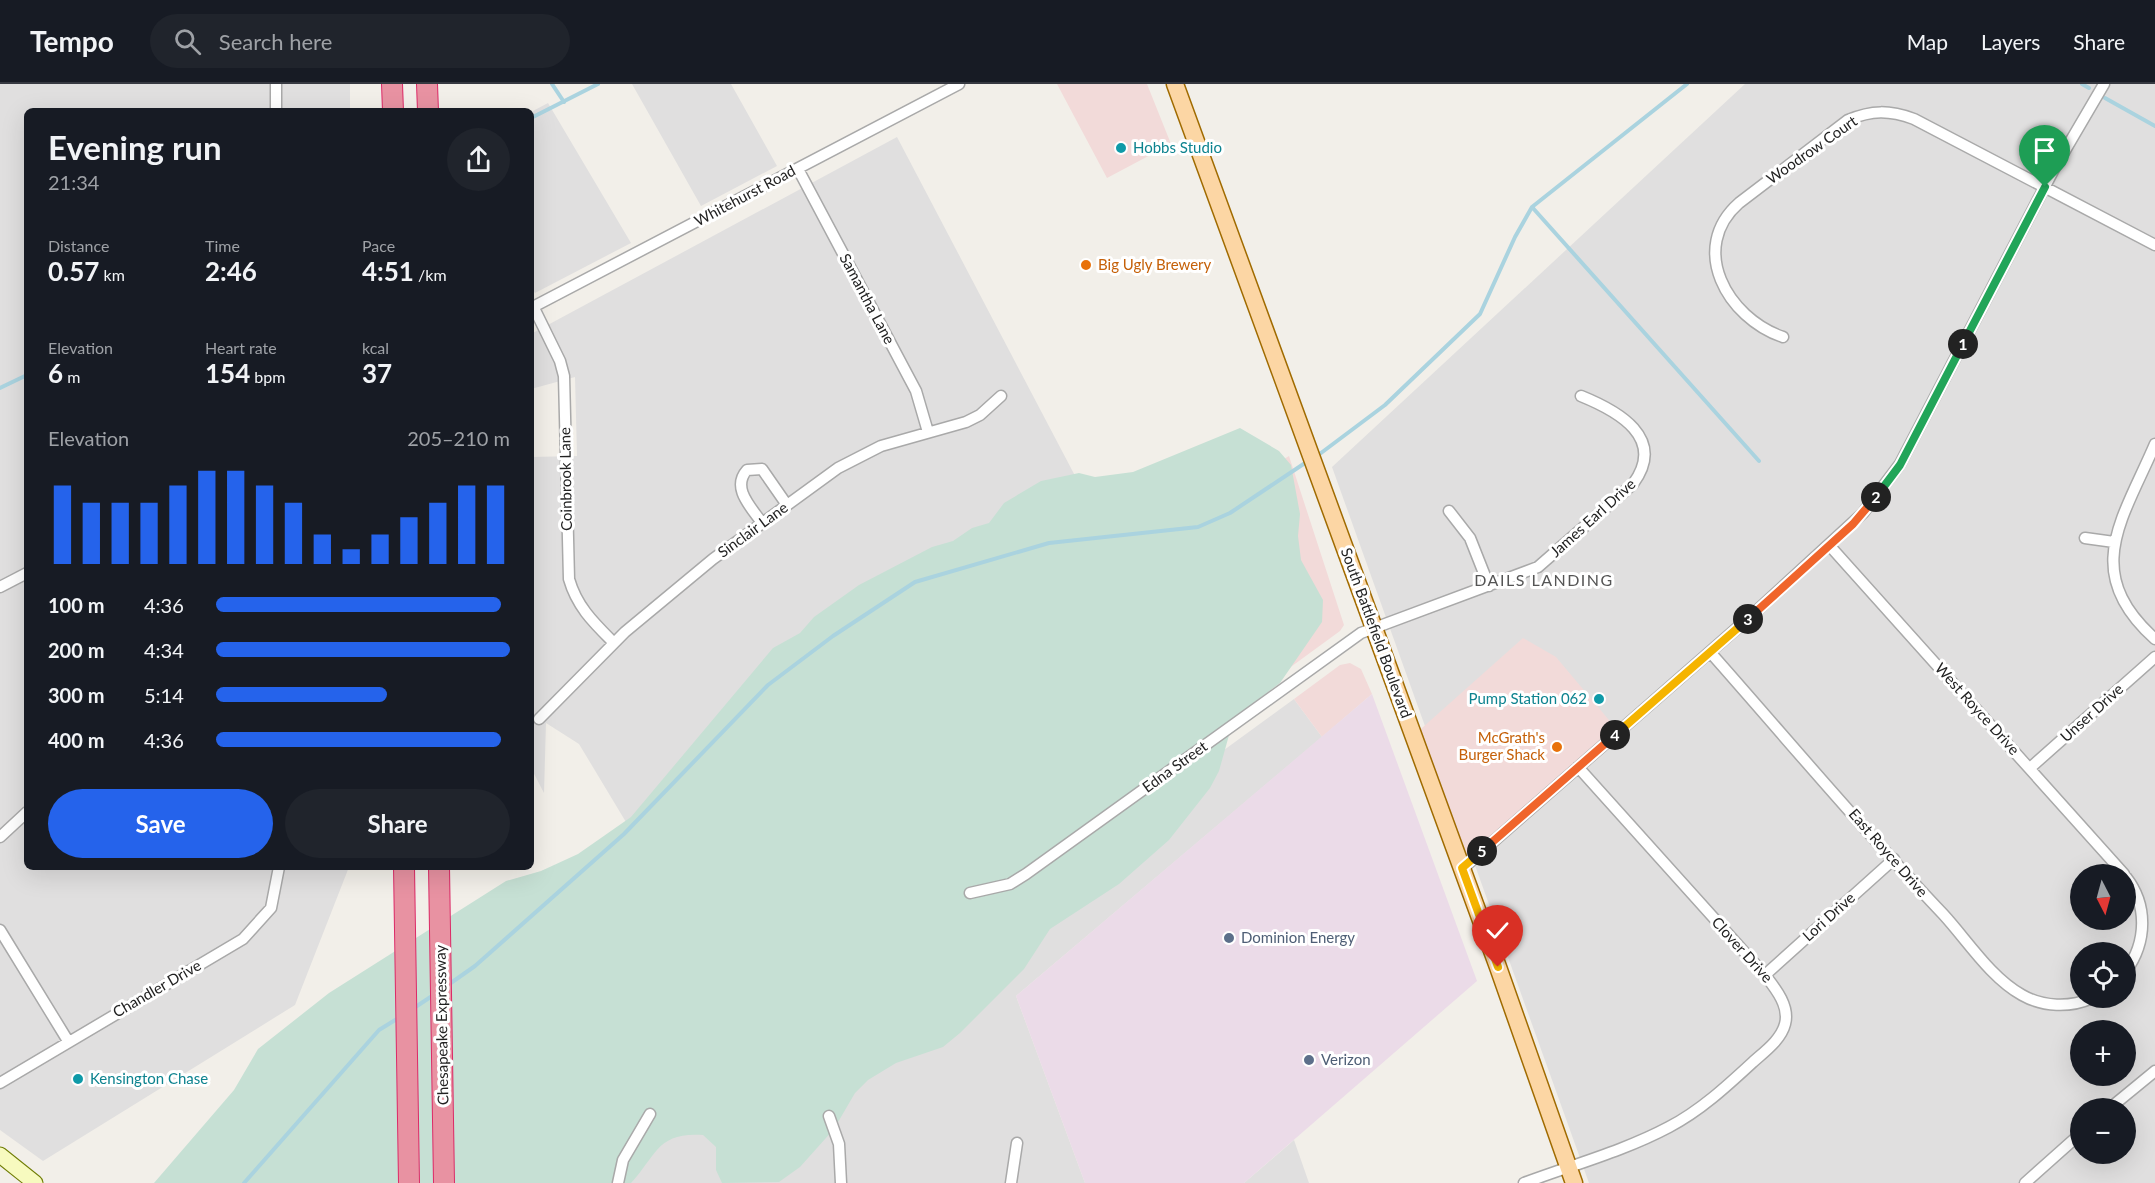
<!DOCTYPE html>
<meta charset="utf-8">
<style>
:root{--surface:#171b24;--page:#20242c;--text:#f1f3f6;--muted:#9ea1a6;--line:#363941;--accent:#2563eb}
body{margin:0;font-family:Lato,sans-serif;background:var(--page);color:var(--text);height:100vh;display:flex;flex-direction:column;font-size:22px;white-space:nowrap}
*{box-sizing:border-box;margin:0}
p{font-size:20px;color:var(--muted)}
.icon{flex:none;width:33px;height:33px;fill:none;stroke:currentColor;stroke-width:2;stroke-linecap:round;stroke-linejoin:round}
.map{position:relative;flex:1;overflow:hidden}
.drawer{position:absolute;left:24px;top:24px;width:510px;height:762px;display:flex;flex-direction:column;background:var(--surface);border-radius:9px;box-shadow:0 6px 24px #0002}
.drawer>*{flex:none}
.needle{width:39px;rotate:174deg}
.tools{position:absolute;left:2070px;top:780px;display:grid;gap:12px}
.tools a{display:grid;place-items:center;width:66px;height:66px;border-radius:50%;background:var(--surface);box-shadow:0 6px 24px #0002;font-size:30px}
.pin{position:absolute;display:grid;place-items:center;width:51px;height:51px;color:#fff;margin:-62px -26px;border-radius:50% 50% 50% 0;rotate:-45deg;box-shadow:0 0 6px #0007}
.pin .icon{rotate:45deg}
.km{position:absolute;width:30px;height:30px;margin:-15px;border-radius:50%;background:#222;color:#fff;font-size:16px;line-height:30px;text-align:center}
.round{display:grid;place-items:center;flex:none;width:63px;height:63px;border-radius:32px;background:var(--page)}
.headline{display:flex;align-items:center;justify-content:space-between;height:102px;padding:0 24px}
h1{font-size:33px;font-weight:700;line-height:45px}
.metrics{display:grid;grid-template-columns:repeat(3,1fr);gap:9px;height:102px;padding:6px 24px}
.metrics div{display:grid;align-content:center}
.metrics b{font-size:26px;font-weight:700}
.metrics small{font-size:16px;font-weight:400}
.metrics p{font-size:16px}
.chart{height:168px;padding:12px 24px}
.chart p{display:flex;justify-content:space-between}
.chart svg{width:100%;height:108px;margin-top:6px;stroke:var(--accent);stroke-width:6}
.cta{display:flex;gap:12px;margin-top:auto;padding:12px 24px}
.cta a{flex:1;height:69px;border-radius:36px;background:var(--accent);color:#fff;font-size:24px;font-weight:700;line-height:69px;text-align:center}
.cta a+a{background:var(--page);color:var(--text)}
ul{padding:0 24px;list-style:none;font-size:20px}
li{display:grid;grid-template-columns:96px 72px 1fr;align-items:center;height:45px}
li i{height:15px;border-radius:8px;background:var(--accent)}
header{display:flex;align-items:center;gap:36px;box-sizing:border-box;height:84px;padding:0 30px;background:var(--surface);border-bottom:2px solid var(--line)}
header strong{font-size:28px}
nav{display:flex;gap:33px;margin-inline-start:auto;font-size:21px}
.search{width:420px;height:54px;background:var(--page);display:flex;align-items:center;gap:15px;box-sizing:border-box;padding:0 21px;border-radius:33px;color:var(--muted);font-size:22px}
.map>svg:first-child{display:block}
</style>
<header>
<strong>Tempo</strong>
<div class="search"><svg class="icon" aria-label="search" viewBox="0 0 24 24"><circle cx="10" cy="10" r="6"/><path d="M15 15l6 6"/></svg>Search here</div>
<nav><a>Map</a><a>Layers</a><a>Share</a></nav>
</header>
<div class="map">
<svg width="2155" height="1099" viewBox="0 0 2155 1099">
<rect width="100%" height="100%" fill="#f2efe9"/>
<path fill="#e0dfdf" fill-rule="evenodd" d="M0,0H350V27H27V783H349L295,921L43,1077L0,1046Z
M632,0H731L777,82L701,122Z
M1745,0H2155V1099H1589L1332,383ZM2080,790H2126V836H2080ZM2080,868H2126V914H2080ZM2080,946H2126V992H2080ZM2080,1024H2126V1070H2080Z
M548,19L631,159L535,209L531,202V28Z
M897,53L1113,464L1139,728L1294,615L1322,653L1016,912L1085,1099H532L641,763L579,660L546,639L544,709L531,684V373L577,372L575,293L531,305V250Z
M1294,1056L1309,1099H1244Z"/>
<path fill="#f2dad9" d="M1057,0H1147L1171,60L1107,94Z
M1289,372L1344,541L1340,547L1277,593L1213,418Z
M1523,554L1556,573L1619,648L1462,785L1413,652Z
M1350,579L1361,585L1372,610L1322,653L1294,615L1340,581Z"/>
<path fill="#ebdbe8" d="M1372,610L1477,897L1244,1099H1085L1016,912Z"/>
<path fill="#c6e0d4" d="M1240,344L1279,367L1291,381L1300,430L1298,452L1301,476L1323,516L1322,538L1280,599L1247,624L1231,644L1219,687L1210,704L1169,756L1119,800L1050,845L1024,885L960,949L943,963L896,979L868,996L855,1009L834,1045L800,1083L779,1098L722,1099L716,1086V1063L703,1051C657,1048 657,1071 631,1099H154L234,1006L258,965L329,909L506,797L541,787L578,770L631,733L773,564L800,549L814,533L859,501L932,463L953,457L972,444L989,439L1004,419L1041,397L1079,389L1095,393L1133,388Z"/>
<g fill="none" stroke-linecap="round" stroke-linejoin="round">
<path stroke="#aad3df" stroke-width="4" d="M552,0L564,18
M2082,0L2089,4
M2105,14L2155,42
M531,34L598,0
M1532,123L1759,377
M0,304L27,291
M1317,372L1385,321L1480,230L1515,153L1532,123L1687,0
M448,901L475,882L624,750L768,601L833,552L915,498L1049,459L1198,443L1230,429L1308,377
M414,924L435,910
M244,1099L379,946L400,933"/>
<g stroke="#a9a9a9" stroke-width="13">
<path id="street" d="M276,27V0
M798,85L916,307L928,348
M533,222L560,277L564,292L569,495C577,523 594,539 614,559
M531,224L959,0
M1783,253C1727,234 1688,164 1739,119L1848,36C1872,26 1889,26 1914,35L2155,161
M2155,360C2123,435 2080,488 2155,555
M1449,427L1470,454L1489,502
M762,439C751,423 731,404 747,386L762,385L787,421
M2085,454L2114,458
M1829,461L2124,790
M0,503L27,489
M1710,568C1787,655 1862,745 1943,830C1967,856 1990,893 2022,911C2043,923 2070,924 2092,914
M539,635L625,548L713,475L838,384L881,362L966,338L980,331L1001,312
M2030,684L2155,573
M0,753L27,728
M1462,785L1752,531L1863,429L1900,380L2053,87L2104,0
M2126,793C2148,821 2147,858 2126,887
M970,809L1010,800L1026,790L1361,549L1538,483L1633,400C1667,354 1618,327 1581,312
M0,846L68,957
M1765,891L1894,775
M0,999L243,855L271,824L279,783
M2110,1024L2155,987
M829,1032L839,1060L841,1099
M618,1099L623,1076L650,1030
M1011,1099L1017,1059
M1524,1099C1572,1081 1624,1067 1669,1043C1700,1027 1727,1002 1753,978C1764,968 1781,956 1785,940C1790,922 1775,904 1765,891L1578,683
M2025,1099L2080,1050"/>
</g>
<g stroke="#707d05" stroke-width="17">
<path id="secondary" d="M0,1071L35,1099"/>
</g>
<g stroke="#a06b00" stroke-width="19">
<path id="primary" d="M1175,0L1498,883L1574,1099"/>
</g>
<g stroke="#dc2a67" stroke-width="22">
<path id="highway" d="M392,0L393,27
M427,0L428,27
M404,783L409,1099
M439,783L444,1099"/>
</g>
<use href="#street" stroke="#fff" stroke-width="10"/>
<use href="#secondary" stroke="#f7fabf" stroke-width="15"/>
<use href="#primary" stroke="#fcd6a4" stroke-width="16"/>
<use href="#highway" stroke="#e892a2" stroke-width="20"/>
</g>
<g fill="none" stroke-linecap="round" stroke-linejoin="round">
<g stroke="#fff" stroke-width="12">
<path id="split-1" d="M1963,260L2045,103"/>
</g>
<g stroke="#fff" stroke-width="12">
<path id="split-2" d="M1876,413L1900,381L1963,260"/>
</g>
<g stroke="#fff" stroke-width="12">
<path id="split-3" d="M1748,535L1853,440L1876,413"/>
</g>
<g stroke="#fff" stroke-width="12">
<path id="split-4" d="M1615,651L1748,535"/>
</g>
<g stroke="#fff" stroke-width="12">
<path id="split-5" d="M1482,767L1615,651"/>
</g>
<g stroke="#fff" stroke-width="12">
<path id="split-6" d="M1482,767L1462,784L1498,883"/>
</g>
<use href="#split-1" stroke="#22a559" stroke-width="8"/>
<use href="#split-2" stroke="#22a559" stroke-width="8"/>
<use href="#split-3" stroke="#f0652b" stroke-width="8"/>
<use href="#split-4" stroke="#f5b400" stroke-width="8"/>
<use href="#split-5" stroke="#f0652b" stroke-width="8"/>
<use href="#split-6" stroke="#f5b400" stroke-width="8"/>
</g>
<g fill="#0f9aa8" stroke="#fff" stroke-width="2">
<circle cx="1121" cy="64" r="6"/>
<circle cx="1599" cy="615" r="6"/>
<circle cx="78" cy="995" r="6"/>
</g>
<g fill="#e8710a" stroke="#fff" stroke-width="2">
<circle cx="1086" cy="181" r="6"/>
<circle cx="1557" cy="663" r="6"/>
</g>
<g fill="#5c6f8a" stroke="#fff" stroke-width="2">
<circle cx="1229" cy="854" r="6"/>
<circle cx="1309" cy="976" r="6"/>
</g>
<g text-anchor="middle" stroke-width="6" stroke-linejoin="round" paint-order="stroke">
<g font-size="15" fill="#0d838f" stroke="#fff" text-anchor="start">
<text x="1133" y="69">Hobbs Studio</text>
<text x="1587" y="620" text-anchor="end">Pump Station 062</text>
<text x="90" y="1000">Kensington Chase</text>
</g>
<g font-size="15" fill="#222" stroke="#fff">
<text transform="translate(1812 66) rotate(-35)" y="5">Woodrow Court</text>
<text transform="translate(745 112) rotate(-28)" y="5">Whitehurst Road</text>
<text transform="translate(867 215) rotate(62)" y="5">Samantha Lane</text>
<text transform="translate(566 395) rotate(-91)" y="5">Coinbrook Lane</text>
<text transform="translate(1593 434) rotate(-42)" y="5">James Earl Drive</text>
<text transform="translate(753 446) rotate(-36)" y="5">Sinclair Lane</text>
<text transform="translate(1376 549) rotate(70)" y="5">South Battlefield Boulevard</text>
<text transform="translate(1977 625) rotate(48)" y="5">West Royce Drive</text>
<text transform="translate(2092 629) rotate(-42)" y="5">Unser Drive</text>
<text transform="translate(1175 683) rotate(-36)" y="5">Edna Street</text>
<text transform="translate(1888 769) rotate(49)" y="5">East Royce Drive</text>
<text transform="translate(1829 833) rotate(-42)" y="5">Lori Drive</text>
<text transform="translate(1742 866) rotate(48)" y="5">Clover Drive</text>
<text transform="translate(157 905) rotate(-30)" y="5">Chandler Drive</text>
<text transform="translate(442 941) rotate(-91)" y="5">Chesapeake Expressway</text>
</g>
<g font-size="15" fill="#c56008" stroke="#fff" text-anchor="start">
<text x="1098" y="186">Big Ugly Brewery</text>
<text x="1545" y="659" text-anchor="end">McGrath's<tspan x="1545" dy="17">Burger Shack</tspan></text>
</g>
<g font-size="15" fill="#4e5e75" stroke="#fff" text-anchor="start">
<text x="1241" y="859">Dominion Energy</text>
<text x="1321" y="981">Verizon</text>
</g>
<g font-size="16" letter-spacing="1.5" fill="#555" stroke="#fff">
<text x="1544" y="502">DAILS LANDING</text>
</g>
</g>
</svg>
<div class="tools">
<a><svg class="needle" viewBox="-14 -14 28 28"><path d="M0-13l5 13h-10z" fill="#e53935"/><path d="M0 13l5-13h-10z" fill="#9ea1a6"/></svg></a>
<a><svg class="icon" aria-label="locate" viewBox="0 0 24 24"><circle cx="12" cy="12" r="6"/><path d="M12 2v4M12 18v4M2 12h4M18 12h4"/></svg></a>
<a>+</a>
<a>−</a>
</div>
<div class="pin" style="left:2045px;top:103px;background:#1e9e55"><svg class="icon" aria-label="arrive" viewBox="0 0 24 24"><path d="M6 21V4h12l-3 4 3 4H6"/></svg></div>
<div class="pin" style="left:1498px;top:883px;background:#d93025"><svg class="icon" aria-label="check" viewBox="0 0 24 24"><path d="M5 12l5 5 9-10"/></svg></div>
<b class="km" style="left:1963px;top:260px">1</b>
<b class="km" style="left:1876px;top:413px">2</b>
<b class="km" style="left:1748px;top:535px">3</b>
<b class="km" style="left:1615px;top:651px">4</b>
<b class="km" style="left:1482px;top:767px">5</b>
<section class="drawer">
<div class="headline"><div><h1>Evening run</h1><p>21:34</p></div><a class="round"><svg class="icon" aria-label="share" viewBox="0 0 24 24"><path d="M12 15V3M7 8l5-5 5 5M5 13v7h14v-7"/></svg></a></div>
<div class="metrics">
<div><p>Distance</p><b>0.57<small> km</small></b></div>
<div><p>Time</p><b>2:46</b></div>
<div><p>Pace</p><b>4:51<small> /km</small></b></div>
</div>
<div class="metrics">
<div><p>Elevation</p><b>6<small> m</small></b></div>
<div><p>Heart rate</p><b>154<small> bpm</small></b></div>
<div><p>kcal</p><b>37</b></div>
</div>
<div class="chart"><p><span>Elevation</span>205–210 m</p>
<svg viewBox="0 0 160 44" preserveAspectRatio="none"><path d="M5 44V12M15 44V19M25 44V19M35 44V19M45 44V12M55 44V6M65 44V6M75 44V12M85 44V19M95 44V32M105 44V38M115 44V32M125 44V25M135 44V19M145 44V12M155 44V12"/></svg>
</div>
<ul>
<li><b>100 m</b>4:36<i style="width:97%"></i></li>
<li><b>200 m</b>4:34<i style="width:100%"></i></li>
<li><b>300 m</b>5:14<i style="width:58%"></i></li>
<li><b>400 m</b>4:36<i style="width:97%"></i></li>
</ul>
<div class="cta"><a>Save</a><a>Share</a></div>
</section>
</div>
